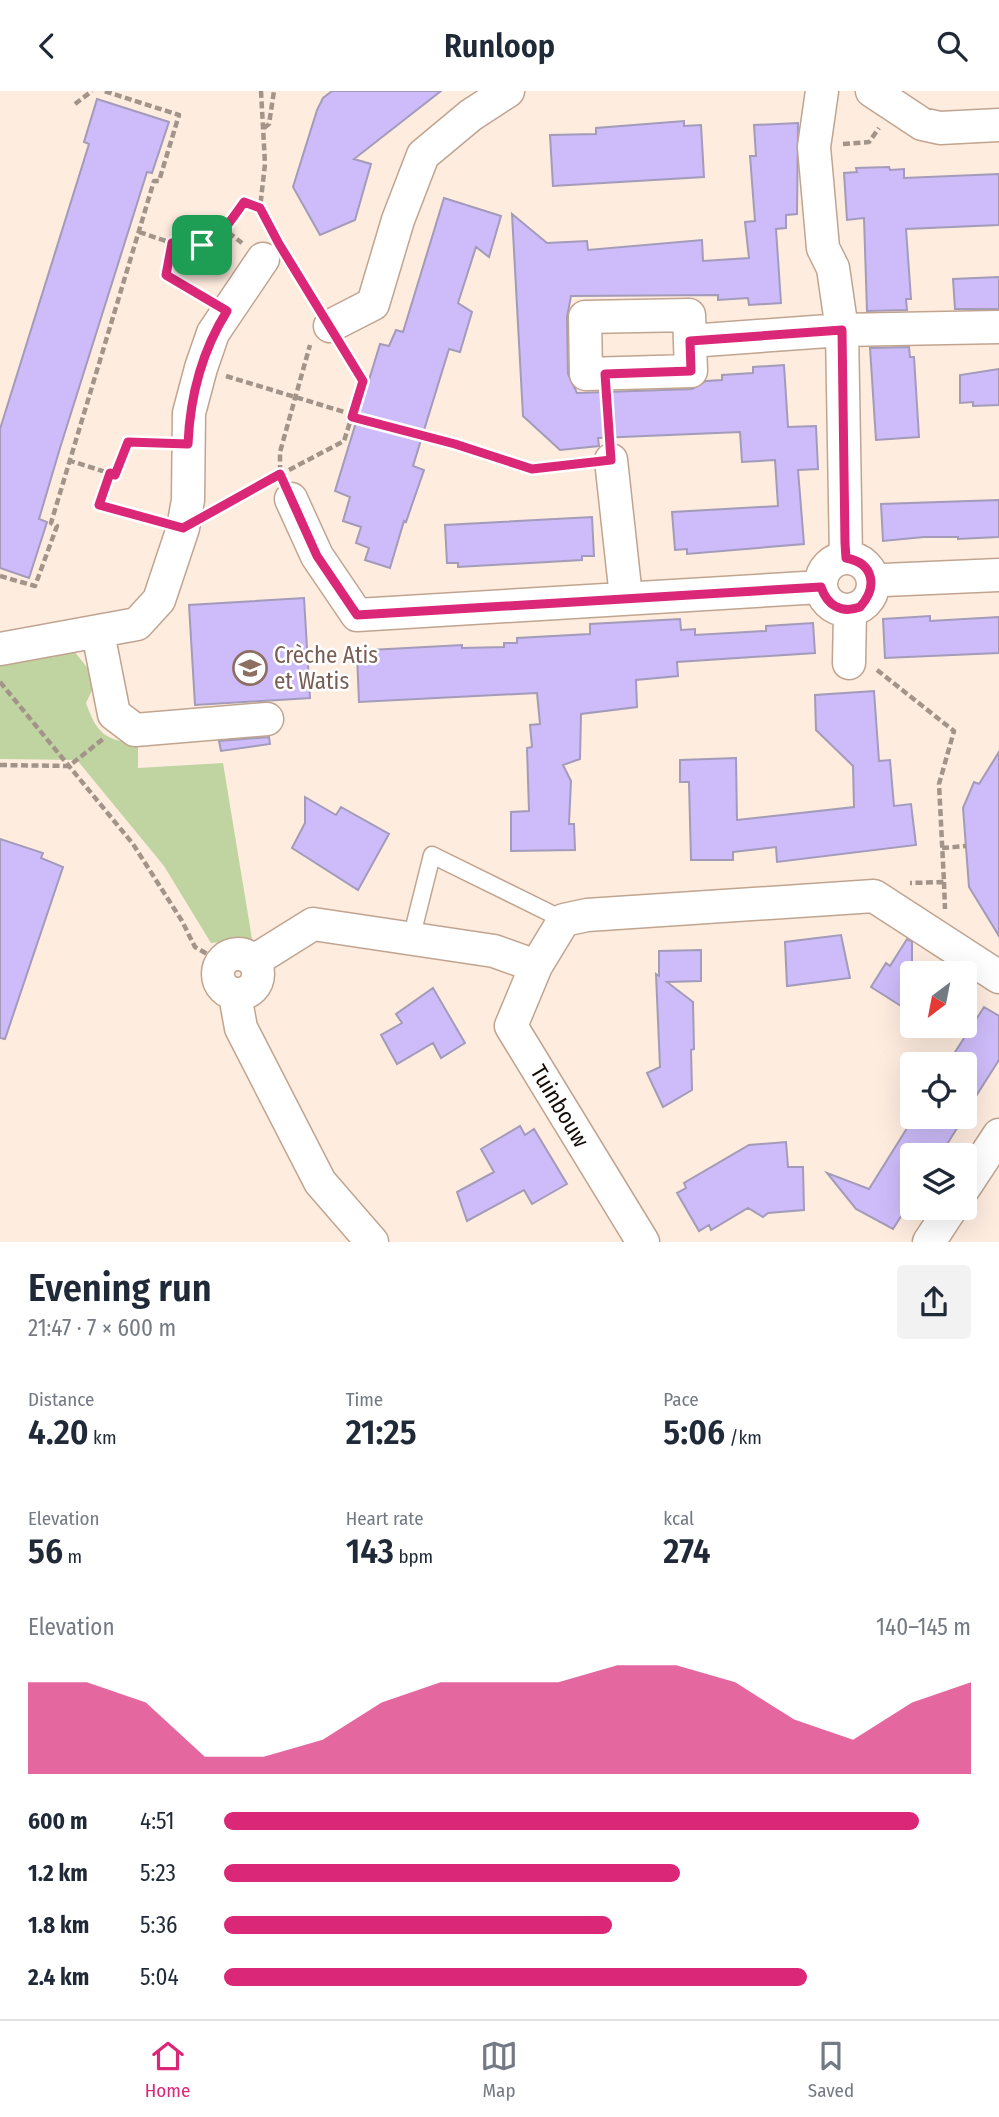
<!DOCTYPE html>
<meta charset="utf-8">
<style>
:root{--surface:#fff;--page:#f2f2f3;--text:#1f2937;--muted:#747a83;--line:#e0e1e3;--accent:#db2777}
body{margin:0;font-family:"Fira Sans Condensed",sans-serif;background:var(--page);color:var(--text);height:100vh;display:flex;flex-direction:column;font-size:26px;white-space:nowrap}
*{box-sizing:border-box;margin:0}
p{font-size:23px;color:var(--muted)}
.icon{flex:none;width:38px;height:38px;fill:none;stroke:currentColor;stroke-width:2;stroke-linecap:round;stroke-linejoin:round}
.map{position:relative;height:1151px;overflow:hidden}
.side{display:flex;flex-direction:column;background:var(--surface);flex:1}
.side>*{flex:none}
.needle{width:46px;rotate:212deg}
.tools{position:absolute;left:900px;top:870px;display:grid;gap:14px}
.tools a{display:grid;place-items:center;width:77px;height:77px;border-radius:7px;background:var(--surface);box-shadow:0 7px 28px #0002;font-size:35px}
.pin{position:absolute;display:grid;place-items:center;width:60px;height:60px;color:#fff;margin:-30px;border-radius:14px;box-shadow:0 4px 10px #0006}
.round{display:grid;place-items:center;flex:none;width:74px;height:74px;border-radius:7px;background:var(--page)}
.summary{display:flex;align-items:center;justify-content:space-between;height:119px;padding:0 28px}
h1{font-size:38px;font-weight:600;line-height:52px}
.metrics{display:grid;grid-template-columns:repeat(3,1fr);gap:10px;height:119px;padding:7px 28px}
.metrics div{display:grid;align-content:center}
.metrics b{font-size:35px;font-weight:600}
.metrics small{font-size:19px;font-weight:400}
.metrics p{font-size:19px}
.chart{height:196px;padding:14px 28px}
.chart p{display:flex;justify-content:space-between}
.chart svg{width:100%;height:126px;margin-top:7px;fill:var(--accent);opacity:.7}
ul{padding:0 28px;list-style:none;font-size:23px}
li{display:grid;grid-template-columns:112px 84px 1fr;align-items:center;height:52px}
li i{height:18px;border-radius:9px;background:var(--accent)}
header{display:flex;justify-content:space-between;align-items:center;height:91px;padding:0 28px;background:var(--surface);font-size:32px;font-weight:600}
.tabs{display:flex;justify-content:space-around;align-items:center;height:98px;border-top:2px solid var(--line);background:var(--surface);font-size:19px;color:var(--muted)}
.tabs a{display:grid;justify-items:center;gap:4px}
.tabs .current{color:var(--accent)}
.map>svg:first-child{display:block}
</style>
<header><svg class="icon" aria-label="back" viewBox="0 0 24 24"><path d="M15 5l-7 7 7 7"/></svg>Runloop<svg class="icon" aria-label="search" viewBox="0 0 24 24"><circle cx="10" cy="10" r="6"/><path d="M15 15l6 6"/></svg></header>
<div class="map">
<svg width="999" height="1151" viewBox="0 0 999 1151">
<rect width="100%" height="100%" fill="#feecdf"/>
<path fill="#c0d4a1" d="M74,560L97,589L86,612C97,643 105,649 138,653V677L223,672L252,848L211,852L164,775L77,669L0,668V570Z"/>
<path fill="#cdbcf9" stroke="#a39bb9" stroke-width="2" d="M332,0H441L354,68L371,73L355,129L320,144L293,96L317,19L323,7Z
M97,8L169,31L152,82L147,81L60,357L39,428L47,431L29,487L0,477V338L89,53L84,51Z
M684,30V35L701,34L704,86L553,95L550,44L596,43V37Z
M798,32L797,123L786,124V137L776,138L781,212L749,214L748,207L718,209V204L571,205L567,226L568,283L577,302L692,298L706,290L722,289V284L753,282V276L784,274L788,336L816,335L818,378L798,379L804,453L687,463V458L675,459L672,421L778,415L775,369L742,371L740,341L598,347L599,355L560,359L523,325L512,123L547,152L587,150L588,159L702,149L703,170L749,167L745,131L755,130L750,65H756L754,34Z
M889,76L890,79L904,78V87L999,83V134L906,138L911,208H906L907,219L867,220L864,127L847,129L844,82L857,81L856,77Z
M444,107L501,125L489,166L476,156L458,212L472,221L460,261L449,258L413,375L424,379L406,431L404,430L390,477L365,469L369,457L356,452L361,436L343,430L350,406L335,400L380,253L389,255L396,239L403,241Z
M999,186V218H955L953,188Z
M909,256L910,266H914L919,346L876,349L870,257Z
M999,278V314L973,315V311L960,312V284Z
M999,409V446L958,448V446H924L883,450L881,413Z
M592,426L594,465H582V469L458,476V472H447L445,434Z
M304,507L310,607L195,614L189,514Z
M930,525V530L999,526V562L885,567L883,528Z
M680,528L681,539L695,538V544L766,540V535L813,532L815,562L677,571L678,585L636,589L637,616L581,623L580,668L563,674L571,690L569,733H574L575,759L511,760V721L529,720L527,657L532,656L530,634L540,633L537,602L359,611L357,564L370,563V559L462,554V557L504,556V552H517V547L590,543V533Z
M874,600L879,670L890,669L894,715L911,713L916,754L777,771L776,756L733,761V769H691L689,691H680V669L736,667L737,729L854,716L853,675L816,639L815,604Z
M269,646L270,653L221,660L219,650Z
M999,661V845L969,796L963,717L974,691L979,693Z
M305,706L336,724L341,716L389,743L358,799L292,757L305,732Z
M0,748L43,762L41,767L63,776L5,948L0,947Z
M841,844L850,887L787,895L785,851Z
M907,848L912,851V922L871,896L886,872L890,875Z
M701,859V890L667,891L693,911L694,958L691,959L692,999L663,1016L647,982L660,976L656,883L659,885V860Z
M433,897L465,952L441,967L433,952L397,973L381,944L402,932L396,923Z
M984,916L999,925V969L964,1024V973L950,969Z
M914,1026H964L941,1063L928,1055L921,1064H912V1108L893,1138L856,1118L827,1082L869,1098Z
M520,1035L525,1044L534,1038L567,1093L532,1113L524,1099L467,1130L457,1101L494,1081L481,1058Z
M786,1051L788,1076H803L804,1119L768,1122L763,1126L748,1117L711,1139L709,1134L699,1140L677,1102L686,1097L684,1092L749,1054Z"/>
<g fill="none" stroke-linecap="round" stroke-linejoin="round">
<g stroke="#c0a490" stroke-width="19">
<path id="lane" d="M411,848L432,764L564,829"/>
</g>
<g stroke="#c0a490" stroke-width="35">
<path id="street" d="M822,0L814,56L823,157L833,177L842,239L846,467
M872,0L922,33L940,37L999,34
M689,224L691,280L586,283L585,226Z
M330,235L373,213L398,129L423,64L471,24L508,0
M690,250L842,239L999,236
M611,369L626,506
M291,408L317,465L357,524L821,496
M821 493a26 26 0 1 1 52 0a26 26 0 1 1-52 0Z
M873,494L884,489L999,484
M98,542L114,623L135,639L267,628
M0,558L137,533L159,509L183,437L188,409L189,322L201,277L213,242L263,168
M849,572L850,520
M218 883a20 20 0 1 1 40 0a20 20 0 1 1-40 0Z
M254,870L313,833L494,860L536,875
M235,904L241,937L320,1091L372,1151
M964,1097L999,1044
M643,1151L511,935L536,875L564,829L587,824L874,805L999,886
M929,1151L952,1116"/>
</g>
<path stroke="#a3948a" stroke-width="4.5" stroke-dasharray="7 3.5" stroke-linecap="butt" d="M261,0L265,73L260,117L272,140
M75,13L92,0
M264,37L269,33L274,0
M843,53L869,51L879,37
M224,138L244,111L260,117
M139,141L172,152L166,184L205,207
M172,152L202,154L224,138L242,152
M292,174L315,211
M226,285L532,378L581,372
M607,311L609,341
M68,369L115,384L128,351L159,352
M289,379L344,350L363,290L346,260
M280,381V361L310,254
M110,382L99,414L157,430
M216,419L267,392
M0,485L35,495L57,435L51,432L154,90H159L179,24L104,0
M877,579L954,640L939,693L944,791L910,792
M0,591L133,753L182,830L195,856L221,871
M0,674L69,675L103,648
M942,757L966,755
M944,791L945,818"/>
<use href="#lane" stroke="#fff" stroke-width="16"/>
<use href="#street" stroke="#fff" stroke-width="32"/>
</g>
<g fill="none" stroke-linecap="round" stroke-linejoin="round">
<g stroke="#fff" stroke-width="14">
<path id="route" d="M244,111L260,117L279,153L363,290L352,326L455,353L532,378L611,369L605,283L691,280L690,250L842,239L845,452L846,467C874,472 878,496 860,516C841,523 827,514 821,496L357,524L317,465L280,383L183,437L99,414L110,382L115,384L128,351L188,353C190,306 202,260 227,220L166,184L172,152C216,155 219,146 244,111Z"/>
</g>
<use href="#route" stroke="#db2777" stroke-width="9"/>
</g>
<defs>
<g id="school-ring" transform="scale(1.75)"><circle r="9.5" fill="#fff" stroke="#8d6e63" stroke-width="1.5"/><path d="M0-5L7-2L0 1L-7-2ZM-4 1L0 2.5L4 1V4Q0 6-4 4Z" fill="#8d6e63"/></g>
</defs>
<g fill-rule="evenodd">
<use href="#school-ring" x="250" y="577"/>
</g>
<g text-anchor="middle" stroke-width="5" stroke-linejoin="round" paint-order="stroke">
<g font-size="23" fill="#785e54" stroke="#fff" text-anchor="start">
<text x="274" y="572">Crèche Atis<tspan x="274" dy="26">et Watis</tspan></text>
</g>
<g font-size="23" fill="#150b05" stroke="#fff">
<text transform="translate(560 1015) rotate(59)" y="8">Tuinbouw</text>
</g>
</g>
</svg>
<div class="tools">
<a><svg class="needle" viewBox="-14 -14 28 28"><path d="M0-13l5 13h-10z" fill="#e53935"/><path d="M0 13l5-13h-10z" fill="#747a83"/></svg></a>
<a><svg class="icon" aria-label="locate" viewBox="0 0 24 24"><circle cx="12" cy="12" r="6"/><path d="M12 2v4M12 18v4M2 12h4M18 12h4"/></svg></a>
<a><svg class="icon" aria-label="layers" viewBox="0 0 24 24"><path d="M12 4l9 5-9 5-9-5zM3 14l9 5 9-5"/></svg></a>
</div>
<div class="pin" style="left:202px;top:154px;background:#1e9e55"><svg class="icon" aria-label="arrive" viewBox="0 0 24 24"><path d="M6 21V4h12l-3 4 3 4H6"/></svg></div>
</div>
<section class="side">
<div class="summary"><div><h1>Evening run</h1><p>21:47 · 7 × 600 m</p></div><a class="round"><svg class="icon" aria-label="share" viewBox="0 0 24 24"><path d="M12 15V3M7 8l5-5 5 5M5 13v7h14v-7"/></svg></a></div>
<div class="metrics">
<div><p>Distance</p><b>4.20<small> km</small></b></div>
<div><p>Time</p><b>21:25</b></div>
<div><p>Pace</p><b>5:06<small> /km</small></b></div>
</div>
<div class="metrics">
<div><p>Elevation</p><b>56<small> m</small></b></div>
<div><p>Heart rate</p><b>143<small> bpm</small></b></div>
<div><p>kcal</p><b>274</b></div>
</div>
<div class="chart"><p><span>Elevation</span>140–145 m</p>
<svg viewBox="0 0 160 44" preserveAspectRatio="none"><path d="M0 44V12L10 12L20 19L30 38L40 38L50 32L60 19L70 12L80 12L90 12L100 6L110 6L120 12L130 25L140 32L150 19L160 12V44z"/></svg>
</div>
<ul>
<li><b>600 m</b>4:51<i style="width:93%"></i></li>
<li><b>1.2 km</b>5:23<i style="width:61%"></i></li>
<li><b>1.8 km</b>5:36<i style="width:52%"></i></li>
<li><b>2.4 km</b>5:04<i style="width:78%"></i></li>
</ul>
</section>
<nav class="tabs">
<a class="current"><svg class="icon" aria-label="home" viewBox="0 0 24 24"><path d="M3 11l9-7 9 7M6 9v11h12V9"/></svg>Home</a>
<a><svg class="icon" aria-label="map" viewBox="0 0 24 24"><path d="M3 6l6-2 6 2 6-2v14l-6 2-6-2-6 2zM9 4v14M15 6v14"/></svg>Map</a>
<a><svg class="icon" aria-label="saved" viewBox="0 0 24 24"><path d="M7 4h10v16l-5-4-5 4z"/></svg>Saved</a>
</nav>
